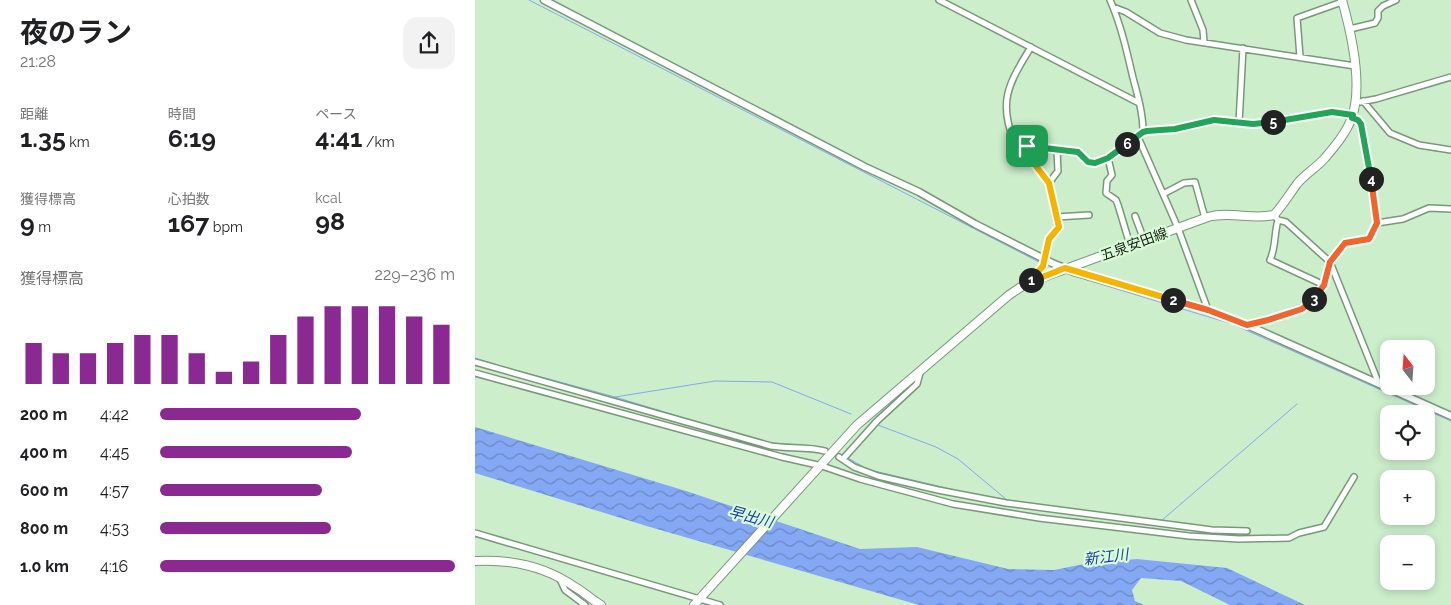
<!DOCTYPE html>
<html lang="ja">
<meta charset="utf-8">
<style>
:root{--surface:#fff;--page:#f2f2f2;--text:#202124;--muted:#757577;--accent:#8b2992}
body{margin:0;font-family:Raleway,"Noto Sans JP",sans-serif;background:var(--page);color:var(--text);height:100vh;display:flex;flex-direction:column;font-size:19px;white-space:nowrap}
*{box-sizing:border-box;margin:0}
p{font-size:16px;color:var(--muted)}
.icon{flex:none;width:28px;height:28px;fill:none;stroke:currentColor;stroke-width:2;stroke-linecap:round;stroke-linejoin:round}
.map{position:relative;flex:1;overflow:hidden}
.panel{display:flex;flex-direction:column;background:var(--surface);width:475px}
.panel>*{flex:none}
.needle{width:32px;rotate:343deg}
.tools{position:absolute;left:905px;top:340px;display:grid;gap:10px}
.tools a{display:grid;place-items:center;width:55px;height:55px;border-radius:10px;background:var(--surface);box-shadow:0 2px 8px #0003;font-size:25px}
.pin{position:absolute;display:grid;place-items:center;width:42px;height:42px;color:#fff;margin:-21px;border-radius:10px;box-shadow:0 2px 8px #0006}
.km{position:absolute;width:25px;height:25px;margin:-12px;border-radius:50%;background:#222;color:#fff;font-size:14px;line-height:25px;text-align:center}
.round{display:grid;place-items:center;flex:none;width:52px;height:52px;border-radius:15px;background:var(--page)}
.head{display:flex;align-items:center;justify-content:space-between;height:85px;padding:0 20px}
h1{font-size:28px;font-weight:700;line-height:38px}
.stats{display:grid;grid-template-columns:repeat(3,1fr);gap:8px;height:85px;padding:5px 20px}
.stats div{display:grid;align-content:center}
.stats b{font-size:25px;font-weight:700}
.stats small{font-size:14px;font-weight:400}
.stats p{font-size:14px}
.chart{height:140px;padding:10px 20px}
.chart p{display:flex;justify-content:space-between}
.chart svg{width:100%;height:90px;margin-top:5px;stroke:var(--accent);stroke-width:6}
ul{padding:0 20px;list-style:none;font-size:16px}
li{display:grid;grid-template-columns:80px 60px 1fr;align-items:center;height:38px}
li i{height:12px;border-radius:6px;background:var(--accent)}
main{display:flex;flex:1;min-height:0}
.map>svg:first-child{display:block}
</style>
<main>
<section class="panel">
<div class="head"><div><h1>夜のラン</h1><p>21:28</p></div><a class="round"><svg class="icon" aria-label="share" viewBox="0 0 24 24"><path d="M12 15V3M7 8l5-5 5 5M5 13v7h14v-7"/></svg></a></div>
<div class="stats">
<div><p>距離</p><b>1.35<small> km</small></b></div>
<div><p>時間</p><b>6:19</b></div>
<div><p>ペース</p><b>4:41<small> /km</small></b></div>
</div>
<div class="stats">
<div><p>獲得標高</p><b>9<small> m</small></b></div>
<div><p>心拍数</p><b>167<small> bpm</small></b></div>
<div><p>kcal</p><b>98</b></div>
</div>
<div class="chart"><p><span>獲得標高</span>229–236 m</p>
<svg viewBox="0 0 160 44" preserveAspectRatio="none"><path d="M5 44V24M15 44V29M25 44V29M35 44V24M45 44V20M55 44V20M65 44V29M75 44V38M85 44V33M95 44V20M105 44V11M115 44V6M125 44V6M135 44V6M145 44V11M155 44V15"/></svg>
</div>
<ul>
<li><b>200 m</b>4:42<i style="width:68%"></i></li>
<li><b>400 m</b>4:45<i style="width:65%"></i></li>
<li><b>600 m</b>4:57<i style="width:55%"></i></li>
<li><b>800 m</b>4:53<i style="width:58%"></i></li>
<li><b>1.0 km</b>4:16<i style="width:100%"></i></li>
</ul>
</section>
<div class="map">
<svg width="976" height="605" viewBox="0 0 976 605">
<defs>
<pattern id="water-waves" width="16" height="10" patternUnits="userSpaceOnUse" patternTransform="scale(1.25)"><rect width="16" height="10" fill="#84a8f4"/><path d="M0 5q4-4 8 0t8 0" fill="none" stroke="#6b88c4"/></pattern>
</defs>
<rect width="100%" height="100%" fill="#cceecb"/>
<path fill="url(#water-waves)" d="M0,427L211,491L385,549L442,547L533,569L579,570L609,564L662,559L752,568L830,605H755L706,581L666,578L657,590L660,601L669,605H444L175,527L0,473Z"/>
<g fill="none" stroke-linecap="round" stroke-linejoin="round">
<path stroke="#84a8f4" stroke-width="1" d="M54,0L566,263
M599,276L757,324L976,421
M0,358L23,365
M33,368L140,397L222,422
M140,397L240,381L297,382L376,414
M403,425L461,447L483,459L532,500
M373,458L392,469
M395,470L484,491L532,500L605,510
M686,521L822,404"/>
<g stroke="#799879" stroke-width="8">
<path id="minor" d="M464,0L664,103
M635,0C646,25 652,52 658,78C663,96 668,114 668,132
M716,0L728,30L729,42
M638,7L651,12L685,33L711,40L880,66
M875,29L900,23L903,18V11L908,6L921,0
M556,47C534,83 522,102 540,143L582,151L603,152L613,162L620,163L633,158L668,132L672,131L700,129L739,120L778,124L857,112L878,115
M825,57L822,18L867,2
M888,101L915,133L944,145L976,150
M885,102L901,99L976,77
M877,118L883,120L886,124L902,223
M764,123L768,48
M663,137L703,228L733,310
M552,146L554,157L574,183
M633,158L637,175L632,181L631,193L641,200L643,205L655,245
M688,194L709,183L720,182L730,218
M799,215L803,220L811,222L855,262L904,384
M660,216L669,240
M581,217L614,215
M803,220C799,234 801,247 795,260L849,285
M555,281L569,266L574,239L583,227L574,183L583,171L582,151
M772,325L793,320L832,306L845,292L849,285L855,262L870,243L894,239L902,223L928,219L954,208L976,209
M0,362L296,446C313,449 333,446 350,451
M0,373L307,457L347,466L385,479L478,504L564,518L714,536L764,539L814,538L824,533L849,527L879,477
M364,457L379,467L403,476L463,490L531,503L737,530L772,531
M368,459L402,421L442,384L445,373
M0,533L245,605
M84,577L90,590L110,605"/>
</g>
<g stroke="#799879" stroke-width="9">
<path id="tertiary" d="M69,0L390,167L444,192L500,224L577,263L599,272L733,310L772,325L976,416"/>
</g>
<g stroke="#799879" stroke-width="10">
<path id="secondary" d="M0,561C37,559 70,566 100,587C109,592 117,600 126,605
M219,605L382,425L534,295L552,283L733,217C755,211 777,220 799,215C808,205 814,195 822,184C829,175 841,168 850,158C860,146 872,132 877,117C888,85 876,32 867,0"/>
</g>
<use href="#minor" stroke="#fff" stroke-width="5"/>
<use href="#tertiary" stroke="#fff" stroke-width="6"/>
<use href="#secondary" stroke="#fff" stroke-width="8"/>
</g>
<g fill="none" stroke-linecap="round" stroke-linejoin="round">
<g stroke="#fff" stroke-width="10">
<path id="split-1" d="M552,146L554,157L574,183L584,227L574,239L568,266L556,280"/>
</g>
<g stroke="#fff" stroke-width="10">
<path id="split-2" d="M556,280L555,282L590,268L698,300"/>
</g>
<g stroke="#fff" stroke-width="10">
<path id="split-3" d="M698,300L733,310L772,325L793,320L827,309L839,299"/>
</g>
<g stroke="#fff" stroke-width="10">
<path id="split-4" d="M839,299L849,285L855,262L870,243L894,239L902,223L896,179"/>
</g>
<g stroke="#fff" stroke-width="10">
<path id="split-5" d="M798,122L857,112L878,115L877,118L883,120L886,124L896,179"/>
</g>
<g stroke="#fff" stroke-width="10">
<path id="split-6" d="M652,144L668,132L672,131L700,129L739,120L778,124L798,122"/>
</g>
<g stroke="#fff" stroke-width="10">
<path id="split-7" d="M552,146L603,152L613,162L620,163L633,158L652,144"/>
</g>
<use href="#split-1" stroke="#f5b400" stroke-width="6"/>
<use href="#split-2" stroke="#f5b400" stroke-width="6"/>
<use href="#split-3" stroke="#f0652b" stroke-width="6"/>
<use href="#split-4" stroke="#f0652b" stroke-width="6"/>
<use href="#split-5" stroke="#22a559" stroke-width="6"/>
<use href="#split-6" stroke="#22a559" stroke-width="6"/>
<use href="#split-7" stroke="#22a559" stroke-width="6"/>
</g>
<g text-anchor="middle" stroke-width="4.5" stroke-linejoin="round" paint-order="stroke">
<g font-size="14" fill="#152115" stroke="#d9fbd8">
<text transform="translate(659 244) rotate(-20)" y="5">五泉安田線</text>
</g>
<g font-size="15" font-style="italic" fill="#193daa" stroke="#d9fbd8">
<text transform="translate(276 517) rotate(15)" y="5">早出川</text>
<text transform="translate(631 557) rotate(-7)" y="5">新江川</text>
</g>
</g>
</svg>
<div class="tools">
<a><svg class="needle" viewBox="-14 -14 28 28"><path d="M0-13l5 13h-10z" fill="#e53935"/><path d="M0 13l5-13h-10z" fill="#757577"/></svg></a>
<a><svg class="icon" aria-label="locate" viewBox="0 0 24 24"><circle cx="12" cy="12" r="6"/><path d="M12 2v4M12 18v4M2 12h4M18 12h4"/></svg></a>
<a>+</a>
<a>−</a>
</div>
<div class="pin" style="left:552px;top:146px;background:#1e9e55"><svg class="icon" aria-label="arrive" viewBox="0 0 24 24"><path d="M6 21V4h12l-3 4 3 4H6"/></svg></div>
<b class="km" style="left:556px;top:280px">1</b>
<b class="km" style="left:698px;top:300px">2</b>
<b class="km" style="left:839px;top:299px">3</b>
<b class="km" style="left:896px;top:179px">4</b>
<b class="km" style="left:798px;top:122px">5</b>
<b class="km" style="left:652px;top:144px">6</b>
</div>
</main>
